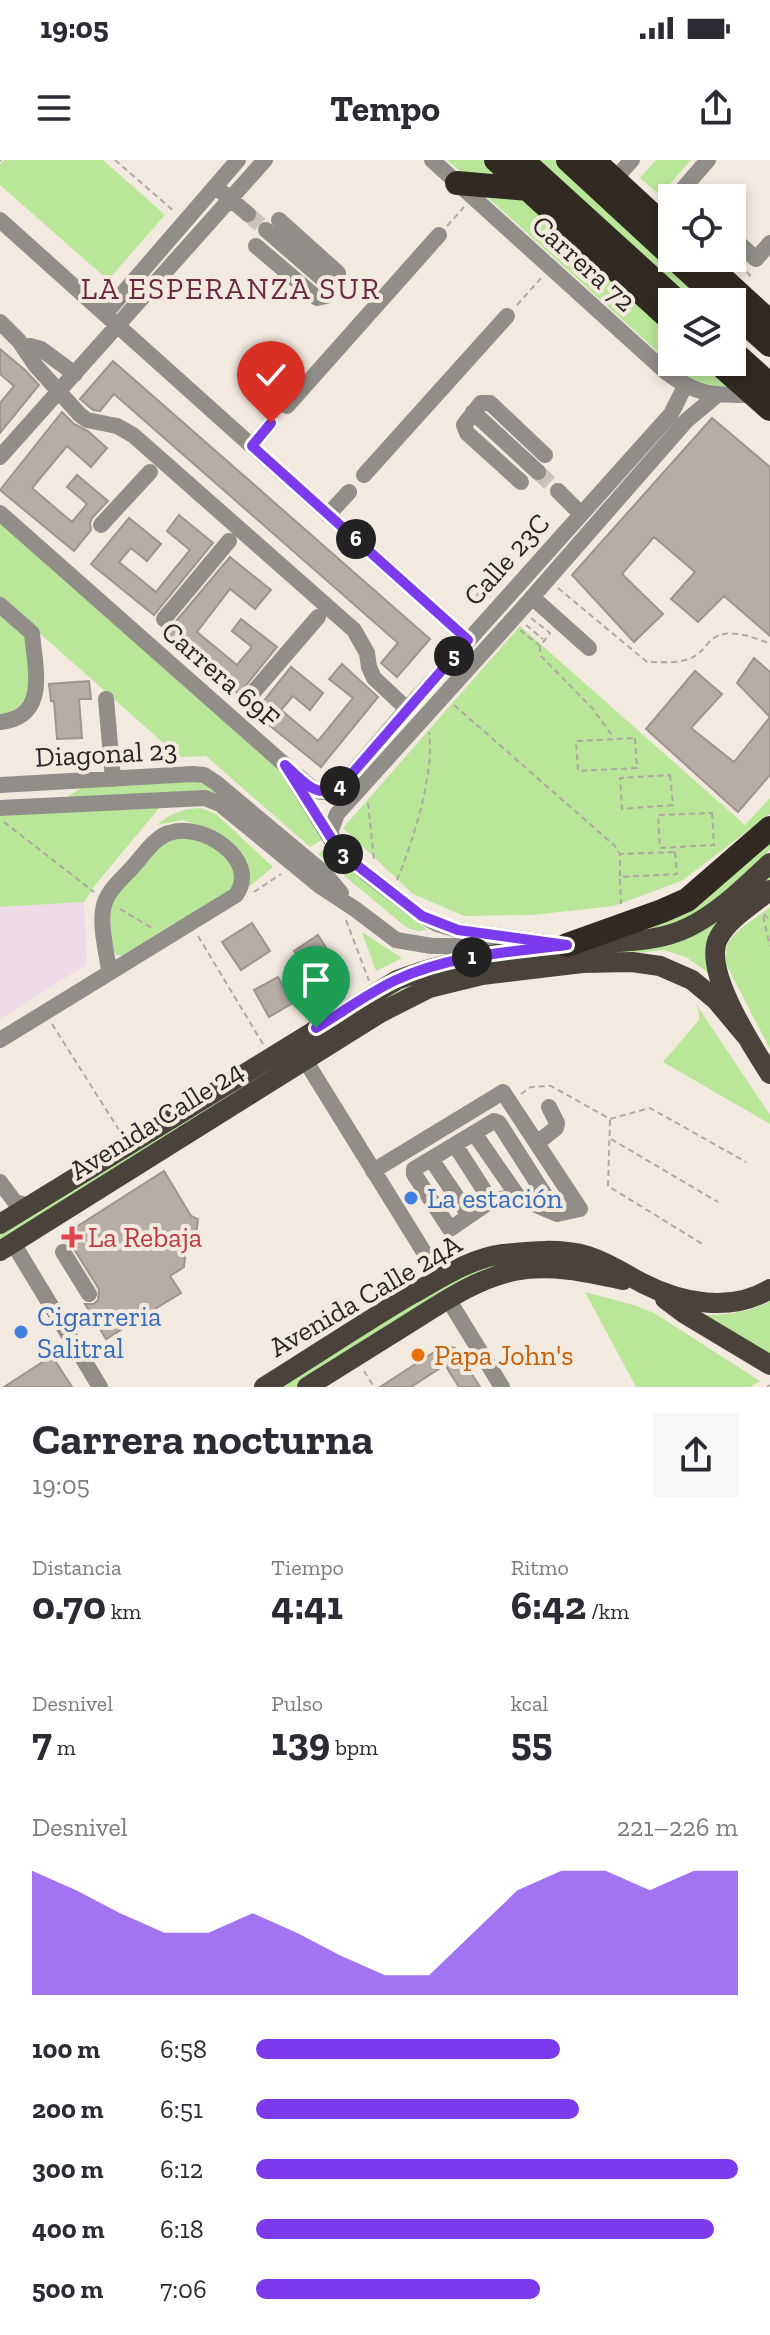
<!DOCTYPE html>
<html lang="es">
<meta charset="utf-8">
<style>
:root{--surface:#fff;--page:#f7f7f7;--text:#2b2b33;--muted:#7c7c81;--accent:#7c3aed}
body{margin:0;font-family:"Zilla Slab",serif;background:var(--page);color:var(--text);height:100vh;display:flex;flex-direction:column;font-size:30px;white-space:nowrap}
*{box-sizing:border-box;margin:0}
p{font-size:26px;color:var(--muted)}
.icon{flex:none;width:44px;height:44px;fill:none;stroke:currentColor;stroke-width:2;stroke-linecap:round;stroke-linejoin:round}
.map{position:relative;height:1227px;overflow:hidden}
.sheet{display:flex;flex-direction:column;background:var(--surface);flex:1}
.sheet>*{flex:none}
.fabs{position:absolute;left:658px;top:24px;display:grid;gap:16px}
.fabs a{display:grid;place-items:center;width:88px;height:88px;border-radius:0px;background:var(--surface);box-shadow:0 4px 12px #0003;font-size:40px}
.pin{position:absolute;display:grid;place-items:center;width:68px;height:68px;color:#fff;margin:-82px -34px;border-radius:50% 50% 50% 0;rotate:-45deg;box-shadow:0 0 8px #0007}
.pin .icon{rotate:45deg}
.km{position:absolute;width:40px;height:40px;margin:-20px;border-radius:50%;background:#222;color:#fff;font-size:22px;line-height:40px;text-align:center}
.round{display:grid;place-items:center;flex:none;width:84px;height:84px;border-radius:0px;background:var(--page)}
.head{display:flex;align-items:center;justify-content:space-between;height:136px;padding:0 32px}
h1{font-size:44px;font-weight:700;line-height:60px}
.stats{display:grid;grid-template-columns:repeat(3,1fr);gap:12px;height:136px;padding:8px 32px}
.stats div{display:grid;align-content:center}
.stats b{font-size:40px;font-weight:700}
.stats small{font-size:22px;font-weight:400}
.stats p{font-size:22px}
.chart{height:224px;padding:16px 32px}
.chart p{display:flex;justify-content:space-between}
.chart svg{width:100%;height:144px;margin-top:8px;fill:var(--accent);opacity:.7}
ul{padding:0 32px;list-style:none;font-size:26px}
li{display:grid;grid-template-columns:128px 96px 1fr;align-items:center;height:60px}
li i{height:20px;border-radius:10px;background:var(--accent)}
.status{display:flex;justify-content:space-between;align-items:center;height:56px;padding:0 40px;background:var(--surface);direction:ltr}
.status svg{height:22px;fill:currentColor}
header{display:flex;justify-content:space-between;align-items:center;height:104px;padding:0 32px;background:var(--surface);font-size:36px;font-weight:700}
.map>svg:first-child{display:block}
</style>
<div class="status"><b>19:05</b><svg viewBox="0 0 49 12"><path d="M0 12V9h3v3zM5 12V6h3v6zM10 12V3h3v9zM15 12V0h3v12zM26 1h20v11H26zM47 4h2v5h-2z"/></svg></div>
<header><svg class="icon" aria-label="menu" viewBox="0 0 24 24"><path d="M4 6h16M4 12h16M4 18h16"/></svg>Tempo<svg class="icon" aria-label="share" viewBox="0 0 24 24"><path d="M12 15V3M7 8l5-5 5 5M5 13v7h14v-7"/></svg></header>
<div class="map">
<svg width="770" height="1227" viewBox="0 0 770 1227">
<rect width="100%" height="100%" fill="#f2e9df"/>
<path fill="#efdae8" d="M84,742L87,804L0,859V747Z"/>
<path fill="#b9e699" d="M4,0H103L165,55L108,120L0,25V4Z
M447,0H486L507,20L461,12Z
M534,0H559L715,142H685Z
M656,0H691L660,35L640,18Z
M484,34L527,36L672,172V202H705L735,231L695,221L681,213Z
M0,362L281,612L322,680L310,687L206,596L179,597L0,438Z
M0,451L26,474C27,502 40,551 0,554Z
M520,466L745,665L770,638V654L683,720L614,746L532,755L464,756L413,734L343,668Z
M195,621L207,625L243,653L214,636L62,640L83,627Z
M160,647L96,724L84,742L0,747V656Z
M200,648L216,654L273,707L249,727V711L243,700L207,669L183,660L157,665C171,653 182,649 200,648Z
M171,677L199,678L223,694L233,704L236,726L123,795H117L112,789L110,746L115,736L164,682Z
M770,683V690L704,752L690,761L635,773L674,757Z
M325,689L427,770L417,771L406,767L318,694Z
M770,715V722L726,757L710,814L686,797L664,790L474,810L0,1084V1073L408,825L477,804L633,786Z
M770,747V889L726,804C726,797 726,789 728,783C734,771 759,756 770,747Z
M362,772L402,798L376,811Z
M327,811L334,823L305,839L298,827Z
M696,844L770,955V964L663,902L699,860V852Z
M524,1098L449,1131L295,1227H277L469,1110Z
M585,1132L633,1145L654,1153L760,1221L750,1227H636Z
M770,1141V1198L697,1155C722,1155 748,1154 770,1141Z"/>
<path fill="#b6ada4" stroke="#9d958c" stroke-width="2" d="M0,189L25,210L39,225L0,273V243L14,226L0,214Z
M113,201L430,479L397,517L381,503L398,483L114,234L100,251L93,250L80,239Z
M62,252L74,264L88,271L107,288L91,307L67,286L32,328L72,362L87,344L67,327L77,315L108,341L92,358L90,363L91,370L74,391L0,330Z
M712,258L770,307V476L724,436L698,462L671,439L695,412L654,377L622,414L663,454L634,482L572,415Z
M179,355L213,383L154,455L91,404L129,358L161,384L147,401L131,388L119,402L156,432L190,390L167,371Z
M230,397L271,430L255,449L230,429L197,472L237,505L252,487L232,471L241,459L277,487L239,534L163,474L172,466Z
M754,498L770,512V615L738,652L646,569L695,511L722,534L691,568L734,602L770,557L737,523Z
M342,504L378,537L321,607L254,553L291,507L323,533L310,550L293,536L281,550L318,581L353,538L329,519Z
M89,521L91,539H79L82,578L57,579L54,541H51L49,524Z
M252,763L270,791L241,810L222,782Z
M318,775L335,802L312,817L294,791Z
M278,817L293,843L269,857L254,830Z
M164,1011L191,1056L198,1059L195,1084L186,1087L184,1107L170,1116L181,1133L106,1179L85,1144H94L98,1140L99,1129L72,1086L67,1082L61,1081L62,1076Z
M445,1185L455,1188L480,1227H459L445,1205L411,1227H380Z
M52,1196L72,1227H4Z"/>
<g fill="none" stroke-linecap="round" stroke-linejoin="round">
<path stroke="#cac2b9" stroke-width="16" stroke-dasharray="16 8" stroke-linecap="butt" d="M248,54L266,70
M538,312L558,331"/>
<path stroke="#b0a9a1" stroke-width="2" stroke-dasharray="6 4" stroke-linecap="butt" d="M115,0L175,52
M0,1L1,0
M447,66L464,47
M739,112L743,109L750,115L748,118
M517,145L542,117
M558,428L647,502C661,502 678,504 691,498C700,494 704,488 710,481C725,466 754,477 770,484
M482,429L487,424L495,431
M481,430L490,437
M480,431L476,437L484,444
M526,465L543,479
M520,470L540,486L550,473L531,458
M540,486V495L593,549L613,577
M454,545L615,686L620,694
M635,578L637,608L578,611L576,581Z
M670,615L673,645L622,649L620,618Z
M368,643L374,700
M712,653L714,685L660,688L658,655Z
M4,662L94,732
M675,692L677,714L620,717V694Z
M620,719L621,744
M397,720C413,681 435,613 429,572
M254,732L281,714
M120,749L152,768
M764,754L770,761
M763,756L770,786
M346,760L369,821
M198,776L263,884
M52,864L119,970
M521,934L531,927L551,926L610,959L650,948L746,1002
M610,960L608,1026L704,1085
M611,979L718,1042
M364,1211L374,1227
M767,1227L770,1225"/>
<path stroke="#918d89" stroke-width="16" d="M432,0L666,212C699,237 715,235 755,235
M614,20L632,0
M222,32L248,54
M689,38L681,31L708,0
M0,60L468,480
M266,70L333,128
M732,77L756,99L770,83
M256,86L317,138L326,136L339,122L338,113L279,60
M105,154L238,0
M0,162L19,181L36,206L80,255L87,260L117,266L133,275L354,470L367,493L369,507L374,518L407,549
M30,186L41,189L75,214
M287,246L439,75
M473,252L538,312
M252,286L271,263
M0,297L265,0
M364,315L507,156
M521,322L467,273L464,265L481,243H490L545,295
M558,331L581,354
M0,353L285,605L335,686L368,715L422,756L437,764L458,770L546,782
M328,355L349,332
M101,365L150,312
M532,437L589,488
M0,445L32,473C35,509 49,557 0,562
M164,459L229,381
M250,536L318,457
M106,539L113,619
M298,616C315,631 321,639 343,624L407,549L671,254L685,226
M0,625L193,614L204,615L215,622L325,714L341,733
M0,648L205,638L220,644L320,726L355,749L396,780L432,786H506
M332,679L331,670L337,654L521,450L687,260L717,235
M0,880L236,735C261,699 201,661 169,673C153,678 141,699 129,711C118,722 105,734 103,750C100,769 107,793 109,811
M305,900L440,1118
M474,973L519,1038
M537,983L556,968L557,963L549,947
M455,985L491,1041
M431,999L469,1055
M373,1011L503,932L580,1049L557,1054L519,1038H505L491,1041L450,1069L414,1014V1009L494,961L499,963L557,1054
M0,1022L15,1042L29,1046
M13,1083L100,1227
M63,1092L89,1134
M448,1139L502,1227"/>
<path stroke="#49433c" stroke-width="20" d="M770,730C754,744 729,758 719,777C701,809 752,886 770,914
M0,1064L397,820C452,799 510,790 569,785C609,781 653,785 689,767C720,752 745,726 770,703
M0,1091L380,853L429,828L482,815L582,803L632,802L660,806L692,820L716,840L747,877
M665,1139L685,1154L770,1205
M264,1227C314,1196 363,1163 414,1133C441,1118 471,1098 503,1094C530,1091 561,1088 588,1096C607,1102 624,1113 642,1123C681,1143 730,1153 770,1129
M307,1227C342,1205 376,1184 411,1162C443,1142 476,1119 514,1111C550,1104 587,1112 623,1120"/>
<path stroke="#312a23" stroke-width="24" d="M496,0L672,161
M522,0L678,142
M568,0L672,96
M593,0L672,73
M457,23L528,29
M674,98L722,142
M700,98L770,162
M732,151L770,185
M732,191L770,225
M717,202L770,249
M567,785L662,751L687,740L770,668"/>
</g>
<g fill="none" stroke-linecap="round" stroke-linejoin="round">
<g stroke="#fff" stroke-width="16">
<path id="route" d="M271,263L252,286L468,480L343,624C316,642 305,622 285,605L340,692L422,756L458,770L567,785C510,792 449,795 396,820C368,833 343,852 316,868"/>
</g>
<use href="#route" stroke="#7c3aed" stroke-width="10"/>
</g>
<g fill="#3f7fe0" stroke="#f2e9df" stroke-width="3">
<circle cx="411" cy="1038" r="8"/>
<circle cx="21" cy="1172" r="8"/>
</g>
<path fill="#e0444e" stroke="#f2e9df" stroke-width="3" d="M68 1065h8v8h8v8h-8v8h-8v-8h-8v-8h8z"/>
<circle fill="#e8710a" stroke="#f2e9df" stroke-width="3" cx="418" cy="1195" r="8"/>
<g text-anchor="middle" stroke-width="8" stroke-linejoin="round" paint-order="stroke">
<g font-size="28" fill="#292622" stroke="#f2e9df">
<text transform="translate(584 103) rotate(42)" y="10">Carrera 72</text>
<text transform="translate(506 399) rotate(-48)" y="10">Calle 23C</text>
<text transform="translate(221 514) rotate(41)" y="10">Carrera 69F</text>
<text transform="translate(106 593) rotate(-3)" y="10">Diagonal 23</text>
<text transform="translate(156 960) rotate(-32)" y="10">Avenida Calle 24</text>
<text transform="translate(365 1135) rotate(-30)" y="10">Avenida Calle 24A</text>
</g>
<g font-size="28" fill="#366cbe" stroke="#f2e9df" text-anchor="start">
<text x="427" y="1048">La estación</text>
<text x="37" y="1166">Cigarreria<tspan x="37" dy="32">Salitral</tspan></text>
</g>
<g font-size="28" fill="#be3a42" stroke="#f2e9df" text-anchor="start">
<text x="88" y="1087">La Rebaja</text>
</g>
<g font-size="28" fill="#c56008" stroke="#f2e9df" text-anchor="start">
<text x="434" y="1205">Papa John's</text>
</g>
<g font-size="30" letter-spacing="2" fill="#6b2946" stroke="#f2e9df">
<text x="231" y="139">LA ESPERANZA SUR</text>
</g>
</g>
</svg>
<div class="fabs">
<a><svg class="icon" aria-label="locate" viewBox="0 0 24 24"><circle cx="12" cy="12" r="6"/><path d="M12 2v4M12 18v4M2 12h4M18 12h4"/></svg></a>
<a><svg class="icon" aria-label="layers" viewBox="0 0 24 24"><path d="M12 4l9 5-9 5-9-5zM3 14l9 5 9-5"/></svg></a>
</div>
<div class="pin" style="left:316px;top:868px;background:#1e9e55"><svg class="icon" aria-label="arrive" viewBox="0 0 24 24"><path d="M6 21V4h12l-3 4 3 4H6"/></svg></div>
<div class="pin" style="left:271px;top:263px;background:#d93025"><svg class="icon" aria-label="check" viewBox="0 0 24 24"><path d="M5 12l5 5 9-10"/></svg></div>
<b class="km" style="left:472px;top:797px">1</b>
<b class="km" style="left:343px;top:694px">3</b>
<b class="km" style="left:340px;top:626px">4</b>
<b class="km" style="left:454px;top:496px">5</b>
<b class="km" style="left:356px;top:379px">6</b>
</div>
<section class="sheet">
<div class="head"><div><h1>Carrera nocturna</h1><p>19:05</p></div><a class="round"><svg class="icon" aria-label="share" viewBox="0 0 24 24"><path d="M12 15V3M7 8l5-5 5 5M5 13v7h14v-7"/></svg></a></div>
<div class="stats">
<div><p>Distancia</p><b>0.70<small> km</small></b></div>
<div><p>Tiempo</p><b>4:41</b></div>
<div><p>Ritmo</p><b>6:42<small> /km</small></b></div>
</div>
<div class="stats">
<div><p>Desnivel</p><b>7<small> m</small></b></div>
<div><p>Pulso</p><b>139<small> bpm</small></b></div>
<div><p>kcal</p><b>55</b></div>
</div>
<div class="chart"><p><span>Desnivel</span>221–226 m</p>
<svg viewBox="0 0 160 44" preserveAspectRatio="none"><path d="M0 44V6L10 12L20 19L30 25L40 25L50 19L60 25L70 32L80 38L90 38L100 25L110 12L120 6L130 6L140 12L150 6L160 6V44z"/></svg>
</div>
<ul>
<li><b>100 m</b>6:58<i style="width:63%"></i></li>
<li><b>200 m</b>6:51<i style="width:67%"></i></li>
<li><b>300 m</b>6:12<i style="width:100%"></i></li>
<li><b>400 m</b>6:18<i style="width:95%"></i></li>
<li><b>500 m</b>7:06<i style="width:59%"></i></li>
</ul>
</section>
